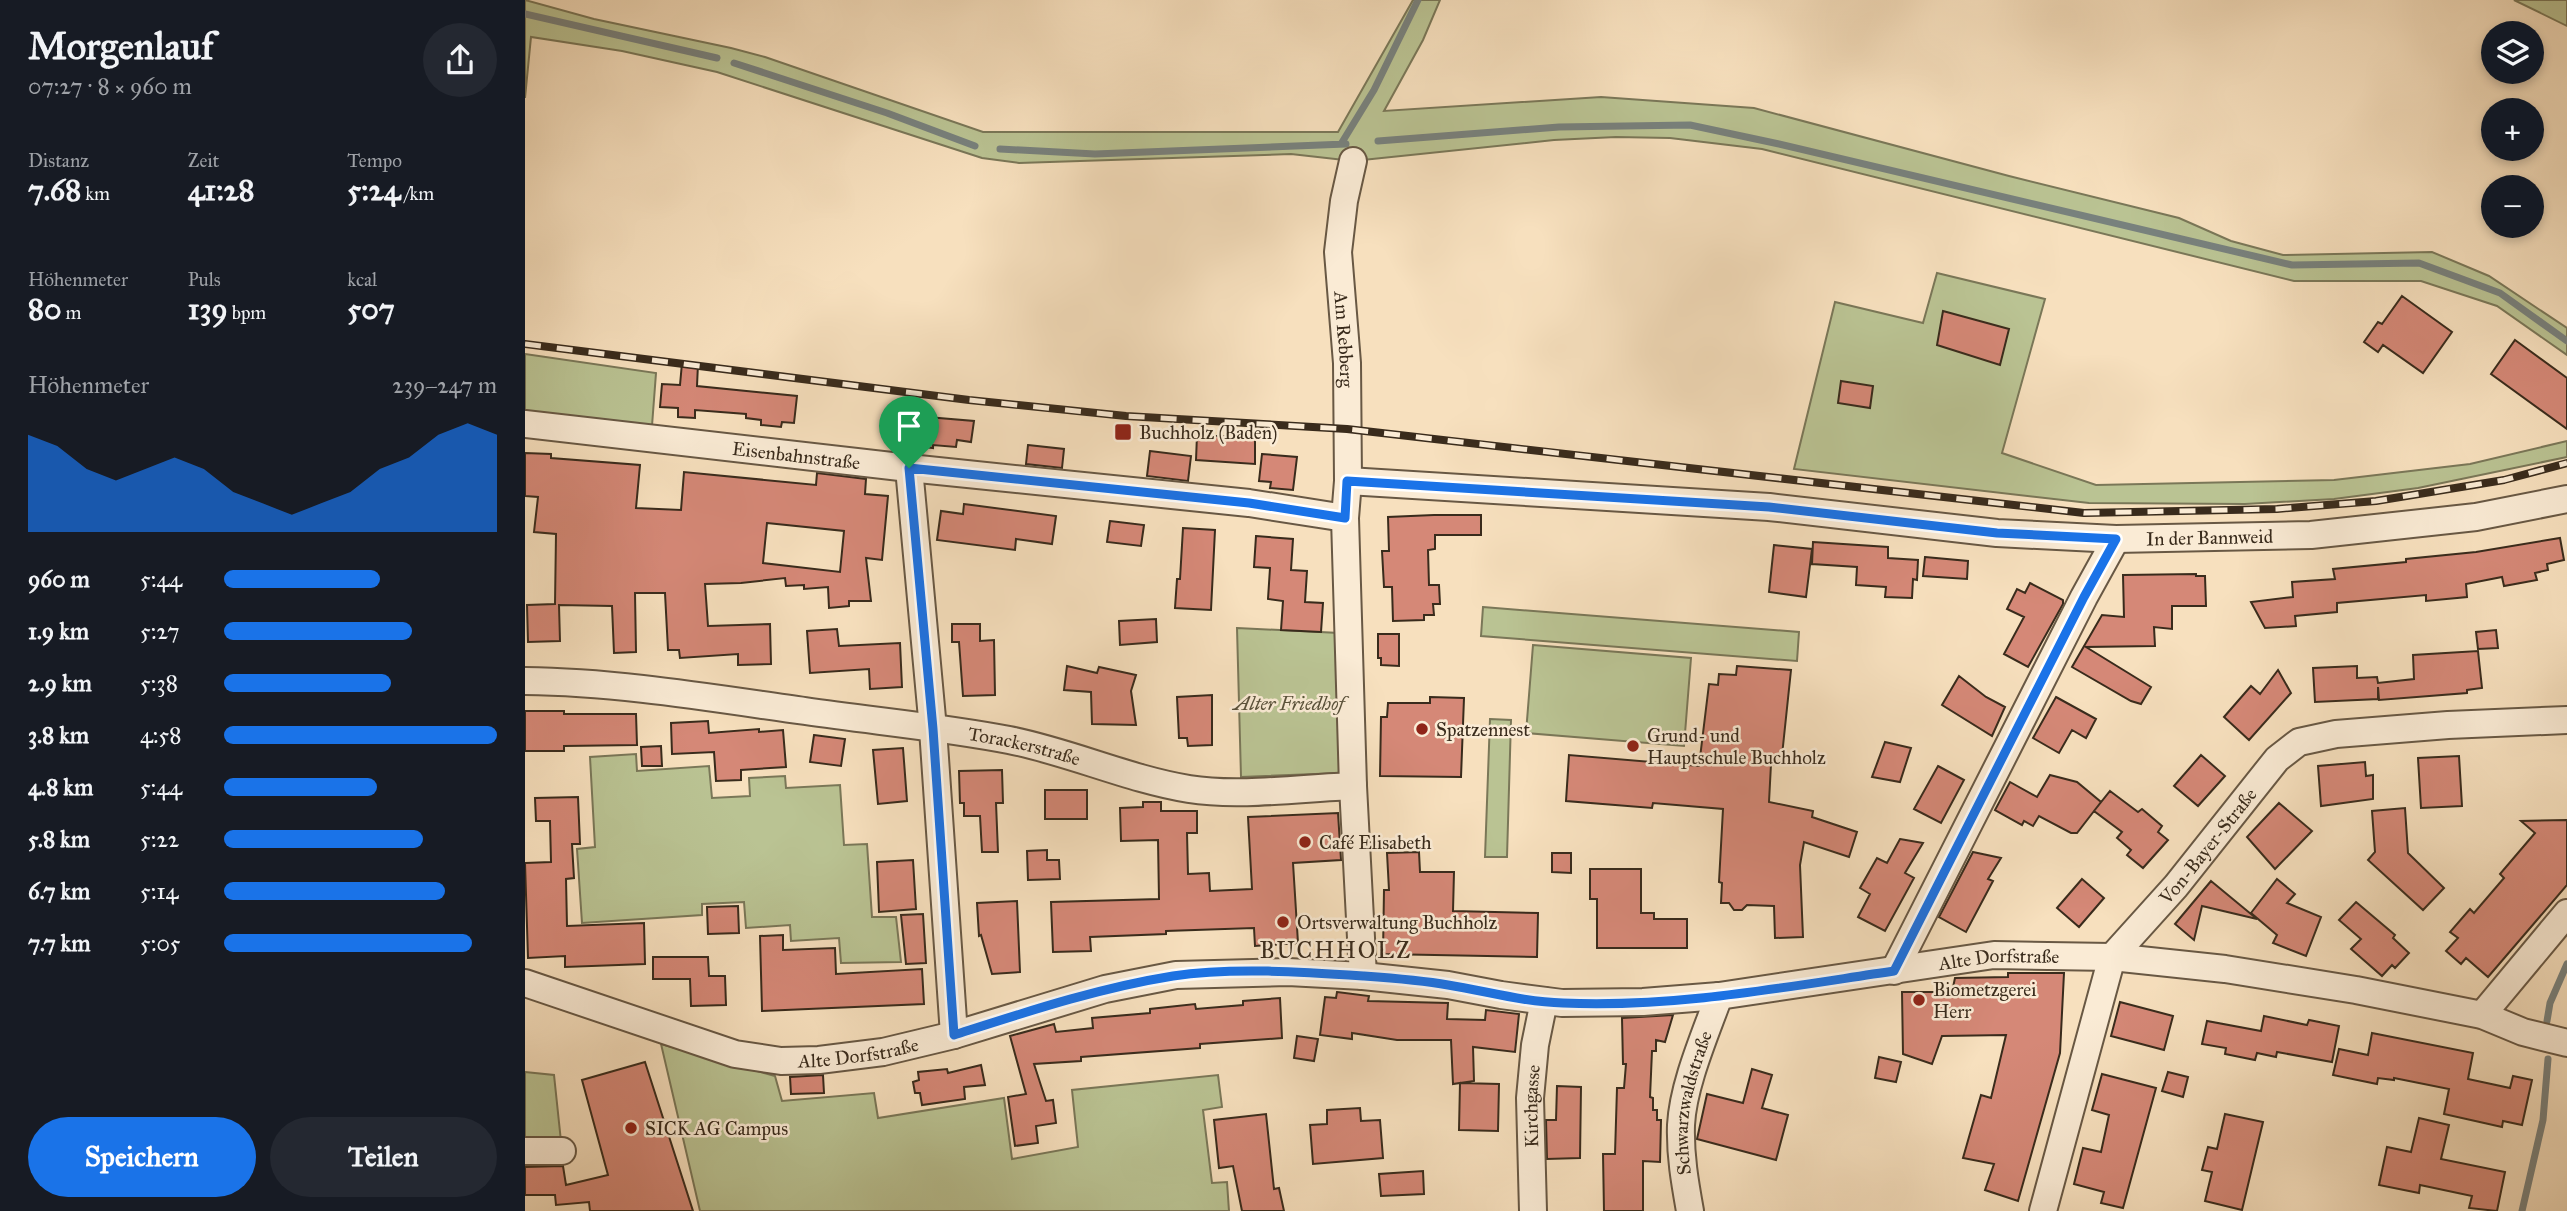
<!DOCTYPE html>
<html lang="de">
<meta charset="utf-8">
<style>
:root{--surface:#171b24;--page:#242831;--text:#f1f3f6;--muted:#9ea1a6;--accent:#1a73e8}
body{margin:0;font-family:"IM FELL Great Primer",serif;background:var(--page);color:var(--text);height:100vh;display:flex;flex-direction:column;font-size:26px;white-space:nowrap}
*{box-sizing:border-box;margin:0}
p{font-size:23px;color:var(--muted)}
.icon{flex:none;width:38px;height:38px;fill:none;stroke:currentColor;stroke-width:2;stroke-linecap:round;stroke-linejoin:round}
.map{position:relative;flex:1;overflow:hidden}
.sheet{display:flex;flex-direction:column;background:var(--surface);width:525px}
.sheet>*{flex:none}
.buttons{position:absolute;left:1956px;top:21px;display:grid;gap:14px}
.buttons a{display:grid;place-items:center;width:63px;height:63px;border-radius:50%;background:var(--surface);box-shadow:0 4px 10px #0003;font-size:35px}
.pin{position:absolute;display:grid;place-items:center;width:60px;height:60px;color:#fff;margin:-72px -30px;border-radius:50% 50% 50% 0;rotate:-45deg;box-shadow:0 0 7px #0007}
.pin .icon{rotate:45deg}
.round{display:grid;place-items:center;flex:none;width:74px;height:74px;border-radius:37px;background:var(--page)}
.headline{display:flex;align-items:center;justify-content:space-between;height:119px;padding:0 28px}
h1{font-size:38px;font-weight:800;line-height:52px}
.stats{display:grid;grid-template-columns:repeat(3,1fr);gap:10px;height:119px;padding:7px 28px}
.stats div{display:grid;align-content:center}
.stats b{font-size:30px;font-weight:800}
.stats small{font-size:19px;font-weight:400}
.stats p{font-size:19px}
.chart{height:196px;padding:14px 28px}
.chart p{display:flex;justify-content:space-between}
.chart svg{width:100%;height:126px;margin-top:7px;fill:var(--accent);opacity:.7}
.action{display:flex;gap:14px;margin-top:auto;padding:14px 28px}
.action a{flex:1;height:80px;border-radius:42px;background:var(--accent);color:#fff;font-size:28px;font-weight:800;line-height:80px;text-align:center}
.action a+a{background:var(--page);color:var(--text)}
ul{padding:0 28px;list-style:none;font-size:23px}
li{display:grid;grid-template-columns:112px 84px 1fr;align-items:center;height:52px}
li i{height:18px;border-radius:9px;background:var(--accent)}
main{display:flex;flex:1;min-height:0}
.map>svg:first-child{display:block}
</style>
<main>
<section class="sheet">
<div class="headline"><div><h1>Morgenlauf</h1><p>07:27 · 8 × 960 m</p></div><a class="round"><svg class="icon" aria-label="share" viewBox="0 0 24 24"><path d="M12 15V3M7 8l5-5 5 5M5 13v7h14v-7"/></svg></a></div>
<div class="stats">
<div><p>Distanz</p><b>7.68<small> km</small></b></div>
<div><p>Zeit</p><b>41:28</b></div>
<div><p>Tempo</p><b>5:24<small> /km</small></b></div>
</div>
<div class="stats">
<div><p>Höhenmeter</p><b>80<small> m</small></b></div>
<div><p>Puls</p><b>139<small> bpm</small></b></div>
<div><p>kcal</p><b>507</b></div>
</div>
<div class="chart"><p><span>Höhenmeter</span>239–247 m</p>
<svg viewBox="0 0 160 44" preserveAspectRatio="none"><path d="M0 44V10L10 14L20 22L30 26L40 22L50 18L60 22L70 30L80 34L90 38L100 34L110 30L120 22L130 18L140 10L150 6L160 10V44z"/></svg>
</div>
<ul>
<li><b>960 m</b>5:44<i style="width:57%"></i></li>
<li><b>1.9 km</b>5:27<i style="width:69%"></i></li>
<li><b>2.9 km</b>5:38<i style="width:61%"></i></li>
<li><b>3.8 km</b>4:58<i style="width:100%"></i></li>
<li><b>4.8 km</b>5:44<i style="width:56%"></i></li>
<li><b>5.8 km</b>5:22<i style="width:73%"></i></li>
<li><b>6.7 km</b>5:14<i style="width:81%"></i></li>
<li><b>7.7 km</b>5:05<i style="width:91%"></i></li>
</ul>
<div class="action"><a>Speichern</a><a>Teilen</a></div>
</section>
<div class="map">
<svg width="2042" height="1211" viewBox="0 0 2042 1211">
<rect width="100%" height="100%" fill="#f7e0be"/>
<filter id="stains"><feTurbulence type="fractalNoise" baseFrequency=".00286" numOctaves="4"/><feColorMatrix values="0 0 0 0 .2 0 0 0 0 .09 0 0 0 0 .02 0 0 0 .5 -.17"/></filter>
<radialGradient id="worn" r=".72"><stop offset=".6" stop-color="#630" stop-opacity="0"/><stop offset="1" stop-color="#630" stop-opacity=".3"/></radialGradient>
<path fill="#bac393" stroke="#7a7758" stroke-width="2" d="M0,0L69,19L206,48L240,57L458,132H813L888,0H915L898,40L859,111L1076,97L1229,108L1484,176L1654,218L1706,241L1758,255L1907,252L1964,276L2042,328V355L1972,306L1896,281H1769L1237,149L1145,138L1091,137L1029,140L828,161L766,154L494,163L457,158L192,72L97,51L6,37L0,98Z
M1989,0H2042V26Z
M1412,273L1520,299L1477,453L1571,485L1809,480L1945,464L2042,441V457L1893,488L1809,499L1720,504L1564,503L1269,469L1310,302L1398,323Z
M0,354L131,373L126,439L0,424Z
M958,607L1274,632L1272,661L956,636Z
M712,628L814,633L816,773L716,777Z
M1008,645L1166,658L1159,746L1001,733Z
M965,719L986,720L982,857H960Z
M111,754L112,771L184,766L187,798L225,796L224,778L260,776L261,788L315,785L319,845L342,844L347,917H371L376,962L316,963L314,938L266,941L265,925L221,928L219,902L177,904V915L57,923L52,849L70,847L65,757Z
M136,1044L250,1076L257,1101L349,1093L353,1118L479,1098L487,1159L553,1147L547,1090L693,1075L697,1107L678,1110L687,1183L702,1182L704,1211H175Z
M0,1072L29,1075L37,1151H0Z"/>
<g fill="none" stroke-linecap="round" stroke-linejoin="round">
<path stroke="#78817d" stroke-width="7" d="M0,14L192,58
M209,63L362,113L450,146
M853,141L1034,127L1165,125L1254,144L1767,265L1894,263L1975,293L2042,341
M816,144L849,90L893,0
M475,149L570,154L821,144
M2022,1021L2025,1003L2042,964
M1997,1211L2018,1120L2023,1059"/>
</g>
<path fill="#d58877" stroke="#392b1c" stroke-width="2" fill-rule="evenodd" d="M1877,296L1927,332L1898,373L1858,345L1853,352L1839,342L1853,322L1857,324Z
M1418,311L1484,329L1475,365L1412,345Z
M1990,340L2042,378V429L1966,374Z
M157,363L173,364L172,386L272,396L269,423L257,422L256,427L236,425V420L221,418V414L170,410V418L153,417V408L135,407L137,384L155,385Z
M1316,381L1348,386L1345,408L1313,403Z
M390,416L449,421L446,442L432,440L431,447L408,445V448L384,445L385,442L370,440L373,417L390,419Z
M672,435L730,438V464L671,460Z
M503,445L539,449L537,468L501,464Z
M625,451L666,456L663,481L622,476Z
M0,453L26,454V458L115,465L111,508L156,510L159,472L291,485L292,473L341,479L340,494L363,496L357,560L341,558L346,601H324V606L304,608L303,587L279,589V585L261,586L260,578L216,583L180,584L183,626L245,624L246,664L213,665V654L155,658L154,650H143L140,593H110L111,652L89,653L87,606L34,605L35,641L3,642L2,605L30,604L31,534L9,532L13,497L0,496ZM242,523L319,531L315,572L238,563Z
M737,454L772,457L768,490L745,488L746,482L734,481Z
M439,504L531,516L527,544L491,539L490,550L412,540L416,511L438,514Z
M909,515H956V535H910V549L903,550L904,585H914L915,604H908L909,615H899V620L868,621L867,587H859L857,551H864L863,517Z
M585,521L619,525L616,546L582,542Z
M658,528L690,530L686,610L650,608L652,579H655Z
M731,536L768,539L766,570L782,571L780,602L798,603L796,632L756,630L758,601L743,599L745,568L729,567Z
M2035,538L2039,560L2022,564L2023,570L2010,573L2012,580L1979,586L1977,577L1941,584L1942,597L1901,601V595L1812,603V612L1770,616L1771,626L1740,628L1726,602L1768,597L1767,582L1810,579L1808,569L1881,562V559L1951,552Z
M1288,542L1363,547V558L1393,560L1392,580L1388,579L1387,598L1360,597L1361,587L1331,585L1332,567L1287,564Z
M1249,545L1287,549L1281,597L1244,592Z
M1400,557L1443,561L1442,579L1398,576Z
M1671,574V576H1680L1681,606H1647V629L1629,627L1630,646L1561,647L1626,687L1616,704L1606,701L1547,667L1577,615L1599,617L1598,575Z
M1505,583L1538,600V604L1503,667L1479,654L1499,617L1482,609L1492,589L1500,593Z
M631,619L632,642L595,645L594,621Z
M427,624H455V641L469,640L470,695L438,696L434,642H427Z
M312,629L314,646L375,643L377,687L345,689L344,669L285,673L282,631Z
M1971,630L1973,648L1953,649L1951,632Z
M853,634H874V666L856,665V658H853Z
M1953,651L1957,688L1942,690V693L1854,700L1853,687V699L1790,702L1788,668L1832,666V678L1852,677L1853,683L1889,679L1888,655Z
M542,666L572,673L574,667L611,675L606,691L611,725L567,724L566,692L539,690Z
M1212,666L1266,670L1256,765L1246,764L1244,802L1288,811L1287,817L1332,832L1324,857L1279,842L1275,865L1278,937L1250,938L1249,906L1222,905L1217,910H1209L1204,903H1196L1197,883L1194,882L1198,809L1128,803L1127,808L1041,801L1044,755L1174,766L1184,684L1193,685L1194,674L1211,675Z
M1753,670L1766,693L1724,740L1699,717L1726,686L1735,694Z
M1434,676L1461,697L1480,707L1467,736L1417,705Z
M687,695V745L663,746L662,738H654L652,697Z
M905,697L939,698L936,777L855,776L856,717H862L863,703H905Z
M1531,697L1571,719L1561,738L1547,730L1534,753L1508,738Z
M0,711H39V714H111L112,745L39,746V751H0Z
M183,721L184,733L234,729V732L258,730L261,767L216,770V780L191,781L189,752L147,754L146,723Z
M289,735L320,739L316,766L285,762Z
M1360,742L1386,748L1375,782L1347,777Z
M136,746L137,766H117L116,747Z
M378,748L382,801L353,804L348,750Z
M1676,755L1700,776L1673,806L1649,786Z
M1934,756L1937,806L1896,808L1893,758Z
M1840,762L1841,776L1848,775V799L1796,806L1793,766Z
M1413,766L1439,780L1416,823L1389,809Z
M477,770L478,803H471L473,852H457L455,816H439V803H435L434,771Z
M1525,775L1552,782L1576,802L1552,833H1546L1514,816L1508,826L1499,821L1497,825L1470,810L1485,782L1512,797Z
M520,790H562V819H520Z
M1585,791L1613,812L1617,809L1637,826L1633,832L1643,840L1618,868L1602,855L1606,850L1592,838L1597,832L1569,811Z
M53,797L55,844H47L49,878L41,879L42,926L119,923L120,964L40,967V956L3,958L0,863L26,862L25,821H11L10,798Z
M618,802H636V811H672V833H662L663,874L684,873L685,891L727,889L723,817L813,813L816,860L768,863L773,943L730,946L729,928L641,931V934L565,937L566,951L528,952L526,902L634,899L633,840L596,841L595,808L618,807Z
M1754,803L1787,831L1750,869L1722,837Z
M1880,808L1883,853L1919,888L1898,910L1843,860L1850,852L1847,811Z
M2042,820V885L1963,977L1941,958L1936,964L1921,951L1933,938L1925,932L1945,909L1949,913L1979,878L1975,874L2010,833L1996,821Z
M1375,839L1398,843L1380,873L1389,878L1360,931L1333,917L1345,894L1335,888L1352,858L1362,863Z
M522,850V860H534L535,879L503,880L502,851Z
M894,852L895,872H929L928,911L1013,913L1012,957L858,954L859,890H864L862,853Z
M1448,852L1476,858L1463,879L1468,881L1441,932L1414,917Z
M1027,853H1046V873L1027,872Z
M388,860L391,909L354,912L352,862Z
M1065,869H1116V913H1129V919H1162V948H1072V899H1065Z
M1557,879L1579,898L1554,927L1532,908Z
M1752,879L1770,894L1762,903L1796,917L1781,956L1748,943L1752,935L1726,913Z
M1686,881L1732,919L1677,906L1669,940L1650,924Z
M492,901L495,972L467,974L456,935L454,936L452,903Z
M1831,902L1870,935L1868,938L1884,953L1870,968L1867,965L1857,976L1826,949L1836,939L1814,920Z
M213,906L214,933L183,934L182,907Z
M398,914L401,963L381,964L376,915Z
M258,935V950L310,948L311,974L397,969L399,1004L237,1011L235,936Z
M128,957H183L184,976H200L201,1005L166,1006L165,979H128Z
M1483,973H1539L1535,1053L1493,1201L1460,1190L1469,1164L1438,1158L1456,1095L1466,1098L1481,1035L1417,1036L1407,1064L1378,1054L1377,992H1427L1430,978L1483,977Z
M812,992L844,996L843,1001L923,1003L922,1019L960,1020L961,1010L994,1014L990,1052L948,1047L949,1081L935,1083L974,1084L973,1131L934,1130L935,1083L928,1084L926,1040H872L827,1033V1039L795,1035L800,997L811,998Z
M755,998L757,1038L675,1044V1048L556,1057V1061L509,1064L521,1101L528,1100L531,1123L511,1126L513,1143L490,1146L483,1097L501,1094L485,1036L529,1024L531,1032L568,1028L567,1018L625,1013V1009L670,1004L671,1009L718,1005V1001Z
M1595,1002L1648,1016L1639,1050L1586,1036Z
M1148,1015L1140,1042L1131,1040V1051H1127L1125,1097L1128,1098V1110H1132V1120H1136L1135,1162L1118,1161V1211H1079L1078,1154H1090L1092,1088H1099L1101,1064H1098L1097,1018Z
M1739,1016L1782,1025L1784,1020L1814,1026L1807,1062L1752,1052L1751,1057L1732,1053L1730,1060L1700,1054L1701,1048L1677,1044L1682,1021L1736,1031Z
M1847,1033L1948,1053L1943,1079L1985,1088L1988,1076L2007,1080L1997,1125L1978,1121L1977,1127L1919,1114L1924,1089L1869,1078V1080L1853,1078L1852,1084L1808,1075L1814,1049L1843,1055Z
M772,1036L793,1039L789,1061L769,1058Z
M1354,1057L1376,1062L1371,1082L1350,1078Z
M120,1062L168,1211H65L64,1202L31,1205L30,1195H0V1167L38,1166L41,1185L83,1175L57,1080Z
M456,1065L460,1085L439,1087L440,1099L397,1105L395,1093H390L388,1082L394,1080L393,1072L422,1069L423,1073Z
M1227,1069L1247,1075L1237,1108L1263,1115L1251,1160L1172,1139L1182,1094L1218,1103Z
M1643,1072L1663,1077L1658,1097L1637,1091Z
M1577,1074L1631,1088L1598,1208L1576,1203L1579,1192L1549,1184L1558,1148L1576,1152L1584,1115L1567,1110Z
M298,1075L299,1093L266,1094L265,1077Z
M1032,1086L1056,1087L1055,1158L1022,1159L1021,1120H1031Z
M835,1108L836,1121L855,1120L858,1158L788,1164L785,1125L802,1124V1110Z
M741,1114L749,1189L754,1188L759,1211H717L708,1166L694,1168L689,1120Z
M1700,1114L1738,1122L1717,1210L1680,1201L1687,1172L1677,1170L1683,1147L1692,1149Z
M1894,1118L1924,1125L1916,1159L1980,1172L1972,1211L1944,1208L1947,1196L1895,1185L1894,1193L1854,1185L1862,1147L1886,1152Z
M898,1171L899,1194L856,1196L854,1174Z"/>
<g fill="none" stroke-linecap="round" stroke-linejoin="round">
<g stroke="#685844" stroke-width="30">
<g id="minor">
<path id="s1" d="M828,161L819,201L813,252L822,363L823,481L820,518L828,786L838,976"/>
<path id="s2" d="M0,424L384,468L724,503L820,518"/>
<path d="M384,468L408,729L429,1035"/>
<path id="s3" d="M823,481L1244,507L1472,533L1591,539L1786,535L1951,517L2042,499"/>
<path id="s4" d="M0,681C93,682 187,698 280,711C348,721 417,727 484,740C545,752 603,779 664,789C713,797 777,788 828,786"/>
<path d="M1369,971L1559,597L1591,539"/>
<path id="s5" d="M0,983L210,1054L256,1061L294,1060L358,1052L429,1035L580,989L651,975L763,972L838,976L923,985L976,995L1037,1003L1118,1002L1194,996L1469,955L1587,957L1700,969L1831,990L1957,1015L1998,1032L2042,1043"/>
<path d="M1957,1015L2042,913"/>
<path d="M0,1151H37"/>
<path id="s6" d="M1008,1211L1005,1098L1010,1045L1019,1001"/>
<path id="s7" d="M1165,1211C1160,1183 1155,1155 1156,1125C1158,1085 1180,1035 1194,996"/>
<path id="s8" d="M1518,1211L1587,957L1651,886L1752,759L1774,742L1811,734L1923,725L2042,720"/>
</g>
</g>
<use href="#minor" stroke="#faebd5" stroke-width="26"/>
<g stroke="#392b1c" stroke-width="8">
<path id="rail" d="M0,344L444,400L601,416L822,429L1559,513L1752,509L1851,501L1979,480L2042,463"/>
</g>
<use href="#rail" stroke="#faebd5" stroke-width="5" stroke-dasharray="16" stroke-linecap="butt"/>
</g>
<g fill="none" stroke-linecap="round" stroke-linejoin="round">
<g stroke="#fff" stroke-width="14">
<path id="route" d="M384,468L724,503L820,518L822,481L1244,507L1472,533L1591,539L1559,597L1369,971C1260,987 1149,1008 1038,1003C999,1002 961,991 923,985C895,980 867,978 839,976C780,972 707,967 648,976C573,988 501,1012 429,1035L408,729Z"/>
</g>
<use href="#route" stroke="#1a73e8" stroke-width="9"/>
</g>
<g fill="#8f2418" stroke="#faebd5" stroke-width="2.5">
<rect x="589" y="423" width="18" height="18" rx="3.5"/>
<circle cx="897" cy="729" r="7"/>
<circle cx="1108" cy="746" r="7"/>
<circle cx="780" cy="842" r="7"/>
<circle cx="758" cy="922" r="7"/>
<circle cx="1394" cy="1000" r="7"/>
<circle cx="106" cy="1128" r="7"/>
</g>
<g text-anchor="middle" stroke-width="5" stroke-linejoin="round" paint-order="stroke">
<g font-size="19" fill="#392b1c" stroke="#faebd5">
<text dy="7" stroke="none"><textPath href="#s1" startOffset="180">Am Rebberg</textPath></text>
<text dy="7" stroke="none"><textPath href="#s2" startOffset="273">Eisenbahnstraße</textPath></text>
<text dy="7" stroke="none"><textPath href="#s3" startOffset="864">In der Bannweid</textPath></text>
<text dy="7" stroke="none"><textPath href="#s4" startOffset="504">Torackerstraße</textPath></text>
<text dy="7" stroke="none"><textPath href="#s8" startOffset="410">Von-Bayer-Straße</textPath></text>
<text dy="7" stroke="none"><textPath href="#s5" startOffset="1502">Alte Dorfstraße</textPath></text>
<text dy="7" stroke="none"><textPath href="#s5" startOffset="346">Alte Dorfstraße</textPath></text>
<text dy="7" stroke="none"><textPath href="#s7" startOffset="110">Schwarzwaldstraße</textPath></text>
<text dy="7" stroke="none"><textPath href="#s6" startOffset="105">Kirchgasse</textPath></text>
</g>
<g font-size="19" fill="#392b1c" stroke="#faebd5" text-anchor="start">
<text x="614" y="439">Buchholz (Baden)</text>
<text x="911" y="736">Spatzennest</text>
<text x="1122" y="742">Grund- und<tspan x="1122" dy="22">Hauptschule Buchholz</tspan></text>
<text x="794" y="849">Café Elisabeth</text>
<text x="772" y="929">Ortsverwaltung Buchholz</text>
<text x="1408" y="996">Biometzgerei<tspan x="1408" dy="22">Herr</tspan></text>
<text x="120" y="1135">SICK AG Campus</text>
</g>
<g font-size="19" font-style="italic" fill="#59513a" stroke="#faebd5">
<text x="764" y="710">Alter Friedhof</text>
</g>
<g font-size="23" letter-spacing="2" fill="#392b1c" stroke="#faebd5">
<text x="811" y="958">BUCHHOLZ</text>
</g>
</g>
<rect width="100%" height="100%" filter="url(#stains)"/>
<rect width="100%" height="100%" fill="url(#worn)"/>
</svg>
<div class="buttons">
<a><svg class="icon" aria-label="layers" viewBox="0 0 24 24"><path d="M12 4l9 5-9 5-9-5zM3 14l9 5 9-5"/></svg></a>
<a>+</a>
<a>−</a>
</div>
<div class="pin" style="left:384px;top:468px;background:#1e9e55"><svg class="icon" aria-label="arrive" viewBox="0 0 24 24"><path d="M6 21V4h12l-3 4 3 4H6"/></svg></div>
</div>
</main>
